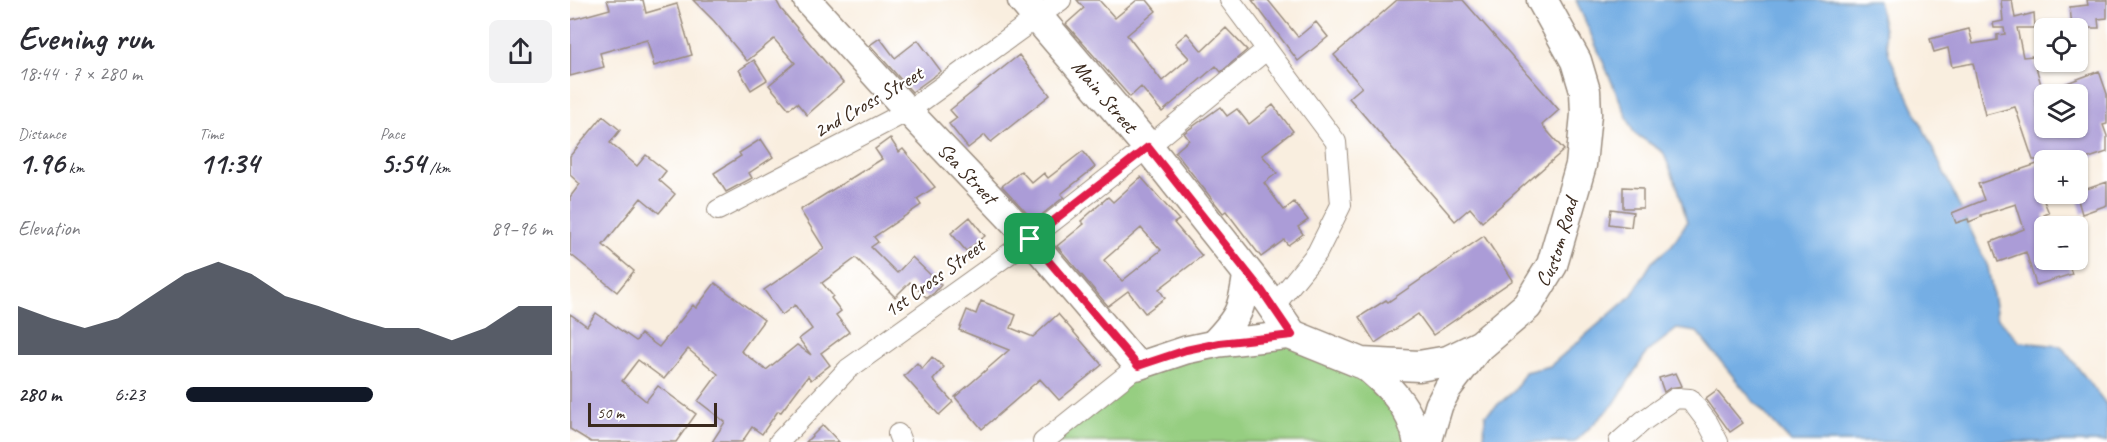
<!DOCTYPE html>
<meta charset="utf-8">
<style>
:root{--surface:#fff;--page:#f2f2f3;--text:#2b2b33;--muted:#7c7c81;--accent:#111827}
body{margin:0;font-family:Caveat,sans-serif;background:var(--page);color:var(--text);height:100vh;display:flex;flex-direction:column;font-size:22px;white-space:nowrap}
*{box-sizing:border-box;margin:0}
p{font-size:20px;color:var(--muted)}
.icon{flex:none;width:33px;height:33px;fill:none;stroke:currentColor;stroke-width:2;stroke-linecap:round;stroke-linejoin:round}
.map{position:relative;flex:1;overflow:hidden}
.details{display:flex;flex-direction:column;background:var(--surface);width:570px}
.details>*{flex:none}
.controls{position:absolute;left:1464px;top:18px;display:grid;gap:12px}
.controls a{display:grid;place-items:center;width:54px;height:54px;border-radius:9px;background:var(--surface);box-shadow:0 2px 4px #0004;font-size:30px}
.scale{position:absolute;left:18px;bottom:15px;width:129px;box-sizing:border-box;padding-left:6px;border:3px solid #3b2a1e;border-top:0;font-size:16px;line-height:21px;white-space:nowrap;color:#3b2a1e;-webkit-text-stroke:4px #fff;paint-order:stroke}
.pin{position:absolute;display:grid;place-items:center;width:51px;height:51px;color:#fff;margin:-26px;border-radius:12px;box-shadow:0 3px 9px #0006}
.round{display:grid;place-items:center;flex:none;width:63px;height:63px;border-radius:9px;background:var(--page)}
.summary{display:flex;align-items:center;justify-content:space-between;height:102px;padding:0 18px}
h1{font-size:33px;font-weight:700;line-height:45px}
.figures{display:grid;grid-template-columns:repeat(3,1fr);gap:9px;height:102px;padding:6px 18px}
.figures div{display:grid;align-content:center}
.figures b{font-size:30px;font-weight:700}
.figures small{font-size:16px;font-weight:400}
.figures p{font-size:16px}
.chart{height:168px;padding:12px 18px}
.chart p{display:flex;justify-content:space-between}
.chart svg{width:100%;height:108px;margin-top:6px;fill:var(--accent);opacity:.7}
ul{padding:0 18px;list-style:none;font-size:20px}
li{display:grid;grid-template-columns:96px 72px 1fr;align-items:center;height:45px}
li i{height:15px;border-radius:8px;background:var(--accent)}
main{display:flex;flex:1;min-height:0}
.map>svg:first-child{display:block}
</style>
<main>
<section class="details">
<div class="summary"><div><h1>Evening run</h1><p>18:44 · 7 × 280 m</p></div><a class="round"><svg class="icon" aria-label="share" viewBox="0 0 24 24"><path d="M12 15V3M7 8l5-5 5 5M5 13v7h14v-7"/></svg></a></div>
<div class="figures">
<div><p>Distance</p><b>1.96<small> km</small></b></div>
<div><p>Time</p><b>11:34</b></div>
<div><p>Pace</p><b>5:54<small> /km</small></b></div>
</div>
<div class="chart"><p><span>Elevation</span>89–96 m</p>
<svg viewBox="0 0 160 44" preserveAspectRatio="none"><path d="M0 44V24L10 29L20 33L30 29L40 20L50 11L60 6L70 11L80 20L90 24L100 29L110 33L120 33L130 38L140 33L150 24L160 24V44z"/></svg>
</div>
<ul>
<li><b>280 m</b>6:23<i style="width:51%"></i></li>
</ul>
</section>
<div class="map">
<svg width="1537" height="442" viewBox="0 0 1537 442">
<rect width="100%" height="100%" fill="#fff"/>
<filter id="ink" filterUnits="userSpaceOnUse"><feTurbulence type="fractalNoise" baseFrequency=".0167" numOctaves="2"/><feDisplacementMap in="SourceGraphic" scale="12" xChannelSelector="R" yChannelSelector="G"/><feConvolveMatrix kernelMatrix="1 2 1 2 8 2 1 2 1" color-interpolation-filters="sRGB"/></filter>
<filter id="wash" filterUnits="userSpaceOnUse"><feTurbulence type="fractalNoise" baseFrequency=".008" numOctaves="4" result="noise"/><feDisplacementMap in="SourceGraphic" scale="24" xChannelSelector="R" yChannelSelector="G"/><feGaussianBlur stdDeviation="1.35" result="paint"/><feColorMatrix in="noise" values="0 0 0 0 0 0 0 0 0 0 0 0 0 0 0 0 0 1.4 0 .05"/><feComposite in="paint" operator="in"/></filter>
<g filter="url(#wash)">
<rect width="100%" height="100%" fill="#f9eedf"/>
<path fill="#96ce81" stroke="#687c50" stroke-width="1.5" d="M722,335L791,363L847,442H473L568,366Z"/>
<path fill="#74aee4" stroke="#586c81" stroke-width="1.5" d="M1006,0H1308L1319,55L1418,267L1427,317L1450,342L1491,346L1537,405V442H1221L1183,401L1127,332L1107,329L1077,352L1044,404L1005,442H914L915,415L944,391L955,372L980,366L1062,295L1082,262L1102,245L1117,222L1108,188L1093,152L1064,133Z"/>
<g id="blocks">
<path fill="#ab9cd7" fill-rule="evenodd" d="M37,0H73L76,13L107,4L122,55L84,66L77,40L30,53L34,67L0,76V20L40,9Z
M123,0H206L211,9L273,83L237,115L227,103L219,109L199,85L225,63L204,39L177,61L144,21Z
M507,0H529L545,18L567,0H577L586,11L557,35L592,81L619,58L605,43L617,33L632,51L656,28L677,50L651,72L646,66L592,112L571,87L560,97L496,24L514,8Z
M682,0H698L728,37L746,22L758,37L728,61Z
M827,0H893L989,110L972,125L994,150L912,222L900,208L885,221L779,98L792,87L764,55Z
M1431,0H1442L1445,18L1464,13L1465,28H1447L1453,57L1463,56L1473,92L1529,71L1537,94V124L1533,125L1537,136V152L1513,160H1463L1445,107L1415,115L1403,63L1382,67L1378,48L1364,52L1360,39L1399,29L1403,44L1427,40V35L1435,34L1434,28H1424L1423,23L1433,21ZM1474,94H1508V128H1474L1465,101L1474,99Z
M1517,0H1537V18L1528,19L1529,28H1502L1500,7L1518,5Z
M310,38L325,58L348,40L371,71L342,92L300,45Z
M449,55L480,95L421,142L415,135L398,148L379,124L387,118L380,110Z
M184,60L197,80L181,90L169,70Z
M703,105L723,131L692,155L707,173L694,183L714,210L724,202L738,220L728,227L733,234L718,245L714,240L691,257L656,211L653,213L605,152L619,140L614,133L650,107L657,116L667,109L679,124Z
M33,116L50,130L40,143L67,166L76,155L96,171L89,180L105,194L89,213L71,198L33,245L64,271L47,292L0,254V197L10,184L0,175V156Z
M320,138L329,152L333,149L365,187L347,199L351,205L304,237L308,242L301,247L327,273L342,257L371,285L364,293L357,298L340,282L325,297L286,258L252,283L263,296L261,298L271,311L266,315L279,332L251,353L260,365L241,380L238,376L211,412L208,411L192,434L182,427L172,442H142L155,422L128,401L148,374L118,349L94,379L68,360L52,381L76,401L88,386L126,414L106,442H21L0,429V314L17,326L26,313L66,341L71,334L89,347L123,305L126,308L145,283L194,320L171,351L196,370L227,345L241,355L229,339L242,329L225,305L212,315L194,290L254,248L230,210L312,159L305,149Z
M191,139L203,157L179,173L182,178L156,192L144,173L171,156L169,153Z
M513,151L525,167L491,194L494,197L464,221L432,186L451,171L462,183L474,173L478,178Z
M1470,163L1474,177V201L1479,213L1474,215V260H1497L1502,274L1466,285L1456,252L1428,262L1421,242L1454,229L1446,204L1411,215V217L1399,222L1398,219L1386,223L1382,213L1414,200L1408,184Z
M571,177L609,220L604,223L632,256L589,289L595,298L575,313L558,291L538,306L487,246L514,224L511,221L538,197L543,202ZM571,228L591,250L552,281L534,260Z
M1537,182V205L1512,214L1508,200V192Z
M1053,187L1073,188V208H1053Z
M1041,209L1063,212L1061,227L1039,224Z
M400,217L415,236L396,251L381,233Z
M914,236L943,280L863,335L848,314L805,343L789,317L816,300L818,302Z
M411,301L446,315L441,328L463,337L488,314L532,365L489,400L470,379L412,429L385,397L439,350L389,330L397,310L406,314Z
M362,357L374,367L363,380L383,402L369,415L334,376L347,363L352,369Z
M1106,373L1112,386L1100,388L1094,392L1089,378Z
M1147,391L1173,423L1160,432L1136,399Z
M253,425L269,442H236Z"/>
</g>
</g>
<g filter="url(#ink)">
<use href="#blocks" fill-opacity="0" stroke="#9a8c7e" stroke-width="1.5"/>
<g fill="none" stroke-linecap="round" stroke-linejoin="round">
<g stroke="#9a8c7e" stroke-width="22">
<path id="street" d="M660,0L766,142L771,205L747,253L704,306
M148,210L338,111L491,0
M328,434L331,442
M209,442L278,369L460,239L578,147L696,50
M473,442L568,366
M1049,442L1073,421L1106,398L1120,399L1138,423L1148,442"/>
</g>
<g stroke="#9a8c7e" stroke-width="30">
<g id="secondary">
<path id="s1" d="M237,0L338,111L460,239L568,366L616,350L649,343L722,335"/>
<path d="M643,344C669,317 672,310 677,272"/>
<path d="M791,363C817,384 842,407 847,442"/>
<path d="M858,442L869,405L878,388L911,345"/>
</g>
</g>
<g stroke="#9a8c7e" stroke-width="33">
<g id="primary">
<path id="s2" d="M453,0L578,147L692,291L722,335L791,363L849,366L878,361L911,345L957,306L982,265L1011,165L1016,114L1015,91L1006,61L972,0"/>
</g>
</g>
<use href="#street" stroke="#fff" stroke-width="20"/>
<use href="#secondary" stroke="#fff" stroke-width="27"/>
<use href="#primary" stroke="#fff" stroke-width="30"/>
</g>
</g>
<g fill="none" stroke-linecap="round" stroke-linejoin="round" filter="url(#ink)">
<g stroke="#fff" stroke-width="12">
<path id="route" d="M578,147L692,291L722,335L649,343L616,350L568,366L460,239Z"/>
</g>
<use href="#route" stroke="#e11d48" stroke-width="8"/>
</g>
<g text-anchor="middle" stroke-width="4.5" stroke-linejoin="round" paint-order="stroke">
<g font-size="21" fill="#3b2a1e" stroke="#fff">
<text dy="7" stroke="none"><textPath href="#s2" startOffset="126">Main Street</textPath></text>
<text transform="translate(298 102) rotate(-30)" y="7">2nd Cross Street</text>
<text dy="7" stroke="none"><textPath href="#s1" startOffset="236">Sea Street</textPath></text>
<text dy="7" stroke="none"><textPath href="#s2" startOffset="760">Custom Road</textPath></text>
<text transform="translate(364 278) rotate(-36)" y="7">1st Cross Street</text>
</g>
</g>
</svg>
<div class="controls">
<a><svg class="icon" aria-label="locate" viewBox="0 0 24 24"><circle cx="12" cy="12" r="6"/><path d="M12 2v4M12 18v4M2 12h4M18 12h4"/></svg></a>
<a><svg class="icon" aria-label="layers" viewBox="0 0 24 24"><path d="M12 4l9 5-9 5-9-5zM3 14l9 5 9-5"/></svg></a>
<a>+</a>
<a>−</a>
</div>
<div class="scale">50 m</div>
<div class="pin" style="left:460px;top:239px;background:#1e9e55"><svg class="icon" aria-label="arrive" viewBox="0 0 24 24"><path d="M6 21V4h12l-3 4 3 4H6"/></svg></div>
</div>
</main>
